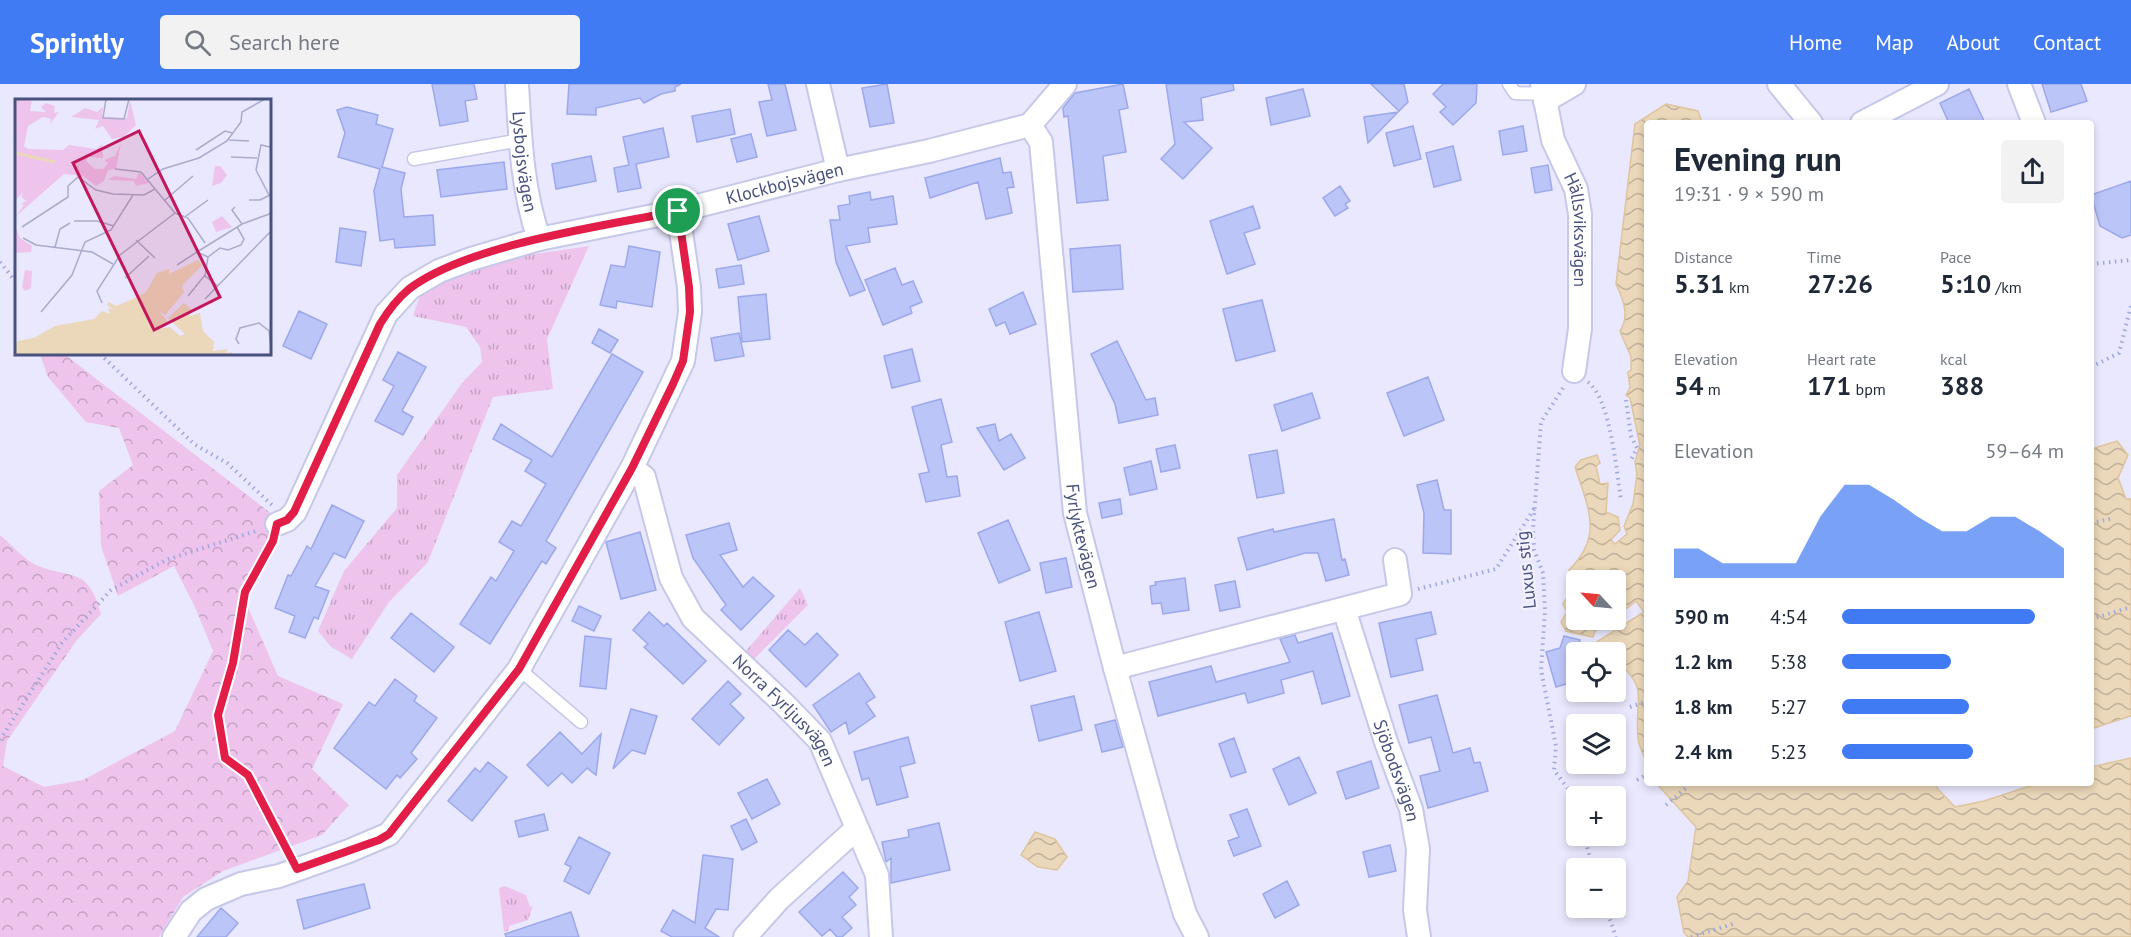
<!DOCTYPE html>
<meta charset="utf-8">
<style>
:root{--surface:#fff;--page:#f2f2f3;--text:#1f2937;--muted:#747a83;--accent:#417bf4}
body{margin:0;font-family:"PT Sans",sans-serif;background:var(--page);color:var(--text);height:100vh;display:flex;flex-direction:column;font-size:22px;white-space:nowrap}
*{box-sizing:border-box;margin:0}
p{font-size:20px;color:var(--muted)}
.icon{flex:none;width:33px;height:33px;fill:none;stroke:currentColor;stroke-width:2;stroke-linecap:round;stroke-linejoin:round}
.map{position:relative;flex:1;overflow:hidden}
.side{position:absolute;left:1644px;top:36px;width:450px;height:666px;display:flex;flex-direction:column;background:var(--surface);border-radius:6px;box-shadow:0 3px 9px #0003}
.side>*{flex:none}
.needle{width:39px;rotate:296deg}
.tools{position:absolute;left:1566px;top:486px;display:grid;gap:12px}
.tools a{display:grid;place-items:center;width:60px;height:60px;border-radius:6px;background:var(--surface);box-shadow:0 3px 9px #0003;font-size:30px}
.pin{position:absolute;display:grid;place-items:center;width:51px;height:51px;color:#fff;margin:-26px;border:3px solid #fff;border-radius:50%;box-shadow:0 2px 6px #0007}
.round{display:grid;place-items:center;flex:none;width:63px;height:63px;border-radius:6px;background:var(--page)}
.head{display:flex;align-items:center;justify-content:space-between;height:102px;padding:0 30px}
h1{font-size:33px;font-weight:700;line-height:45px}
.metrics{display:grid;grid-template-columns:repeat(3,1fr);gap:9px;height:102px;padding:6px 30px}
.metrics div{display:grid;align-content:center}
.metrics b{font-size:26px;font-weight:700}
.metrics small{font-size:16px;font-weight:400}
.metrics p{font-size:16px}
.chart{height:168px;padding:12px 30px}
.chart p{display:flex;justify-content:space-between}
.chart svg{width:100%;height:108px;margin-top:6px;fill:var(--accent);opacity:.7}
ul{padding:0 30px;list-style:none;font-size:20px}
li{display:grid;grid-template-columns:96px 72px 1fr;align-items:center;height:45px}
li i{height:15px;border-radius:8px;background:var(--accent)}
header{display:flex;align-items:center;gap:36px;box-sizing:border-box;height:84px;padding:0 30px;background:var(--accent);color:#fff}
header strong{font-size:28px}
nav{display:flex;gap:33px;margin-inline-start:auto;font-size:21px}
.search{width:420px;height:54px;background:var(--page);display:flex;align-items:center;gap:15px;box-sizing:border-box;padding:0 21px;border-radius:6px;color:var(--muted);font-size:22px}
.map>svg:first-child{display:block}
</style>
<header>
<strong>Sprintly</strong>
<div class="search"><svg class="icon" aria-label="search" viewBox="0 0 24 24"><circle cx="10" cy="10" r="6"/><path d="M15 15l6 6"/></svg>Search here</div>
<nav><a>Home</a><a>Map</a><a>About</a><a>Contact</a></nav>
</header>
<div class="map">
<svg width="2131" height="853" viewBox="0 0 2131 853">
<defs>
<pattern id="grass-tufts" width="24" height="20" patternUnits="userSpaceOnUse" patternTransform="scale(1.5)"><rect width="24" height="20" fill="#eec4ec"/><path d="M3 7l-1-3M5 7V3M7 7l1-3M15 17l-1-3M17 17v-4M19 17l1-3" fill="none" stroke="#c3a2c4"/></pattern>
<pattern id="forest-crowns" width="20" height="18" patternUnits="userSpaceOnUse" patternTransform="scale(1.5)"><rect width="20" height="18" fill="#eec4ec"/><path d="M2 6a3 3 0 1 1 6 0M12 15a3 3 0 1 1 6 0" fill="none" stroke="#c3a2c4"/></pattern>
<pattern id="water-waves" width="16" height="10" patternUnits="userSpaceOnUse" patternTransform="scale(1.5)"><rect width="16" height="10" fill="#ebd7b9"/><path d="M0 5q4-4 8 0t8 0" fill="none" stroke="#c0b19b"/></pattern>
</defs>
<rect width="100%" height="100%" fill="#e9e8fe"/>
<path fill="url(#grass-tufts)" d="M589,162L547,255L553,305L493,313L428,478L389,518L352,575L331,563L318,547L344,487L397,424V391L462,299L482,278L480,263L466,243L413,232L419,214L429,204L515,173Z
M800,504L808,521L754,575L745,568Z
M505,802L526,811L530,823L533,822L528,836L509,842V846L504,848L499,804Z"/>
<path fill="url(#forest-crowns)" d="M40,270H64L277,434L247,521L278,592L343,620L312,685L349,721L322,751L223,787L183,813L159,853H0V451C11,460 23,475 36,481C73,496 88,482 101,530L77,556L7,657L3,682L44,703L83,696L175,647L213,567L195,523L174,482L118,512L101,462L99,407L133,381L119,344L86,338L48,293Z"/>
<path fill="url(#water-waves)" stroke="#dec59e" stroke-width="1.5" d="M1666,20L1698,27L1702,39H1647V679C1644,671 1638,661 1638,653C1634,616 1651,606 1616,576V568H1607L1595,559L1644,528L1636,517L1616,533V496H1576V536H1612L1595,547L1593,553L1566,547L1561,538L1567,528L1563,520L1568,512L1571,515L1574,509L1573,498L1577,495L1575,492L1571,493L1569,486C1604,452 1588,424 1575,383L1581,376L1597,371L1600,379L1596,382L1600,400L1608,399L1606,428L1618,433L1620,446L1611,456L1615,460L1627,450L1624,442L1633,420L1637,390L1635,378L1640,361L1630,314L1626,311L1630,304L1628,288L1631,286V273L1620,247C1630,232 1623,215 1616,200L1635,40Z
M2117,357L2128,371L2118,394L2126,415H2131V632L2091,645V365Z
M2131,674V853H1688L1684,849L1677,813L1688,797L1696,743L1656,699H1937V704L1955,723L1984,717L2033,701L2091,699V683Z
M1035,748L1055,755L1067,773L1057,786L1038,783L1021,771Z"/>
<path fill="#bcc5f7" stroke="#9ba8eb" stroke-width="1.5" d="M432,0H474L477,15L465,17L468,37L440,42Z
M569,0H681L675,3V7L661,10L644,19L640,14L596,24V31L567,30Z
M768,0H785L796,46L767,52L759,18L772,16Z
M887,0L894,39L870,43L862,4Z
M1123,0L1128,24L1119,26L1126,68L1103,72L1108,116L1077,119L1068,32L1064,33L1063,24L1075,9Z
M1166,0H1233L1234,6L1201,14L1203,36L1184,38L1212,64L1183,95L1161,75L1175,60Z
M1371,0H1404L1408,18L1399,27Z
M1443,0H1477L1476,19L1453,41L1440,28L1446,23L1433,10Z
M2042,0H2081L2087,17L2051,28Z
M1303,5L1310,32L1271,41L1266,14Z
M1969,5L1985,39H1949L1940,19Z
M347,23L378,31L376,40L393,45L382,83L405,89L401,105L404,133L433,131L435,161L395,164L394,155L380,157L374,107L380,85L338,73L345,49L337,26Z
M730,25L735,50L697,58L692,32Z
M1398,28L1368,59L1364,33Z
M1413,42L1421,75L1394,82L1386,49Z
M1523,42L1527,67L1503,71L1499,47Z
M663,44L669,73L636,80L641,104L618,108L614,84L629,81L623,53Z
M751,50L757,73L737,78L731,55Z
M1453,62L1461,96L1434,103L1426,69Z
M591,72L596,97L556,105L552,80Z
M1000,74L1003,89L1011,88L1014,103L1007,104L1012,129L986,135L978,98L930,114L925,94Z
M504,78L507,105L441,113L437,86Z
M1548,81L1552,106L1535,109L1531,84Z
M2131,97V151L2122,154L2100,142L2091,111Z
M1340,102L1350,117L1345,120L1348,124L1335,132L1323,114Z
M870,108L871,116L893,112L897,140L868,144L870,158L846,162L865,206L850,212L836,178L830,136H840L838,122L850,120L849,112Z
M1253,122L1260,144L1244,149L1255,180L1227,190L1210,137Z
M759,132L769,167L738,176L728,140Z
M340,144L366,148L361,182L336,178Z
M1120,161L1123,205L1073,208L1070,165Z
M629,162L660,168L652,223L617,217L616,224L600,221L611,181L625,183Z
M741,181L744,200L719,204L716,185Z
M895,184L902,201L913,197L922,218L910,223L912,229L883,241L865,196Z
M1023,208L1036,240L1010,250L1005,238L996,242L989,225Z
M766,210L770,255L742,258L738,213Z
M1262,216L1275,267L1236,277L1223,225Z
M299,227L327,240L311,275L283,262Z
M599,245L618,256L610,269L592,259Z
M739,249L744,272L715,277L711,254Z
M1117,257L1146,316L1155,314L1158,331L1119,339L1115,320L1091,270Z
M912,265L920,297L892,304L884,272Z
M398,268L426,283L402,327L413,333L403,351L375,337L394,302L383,296Z
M612,270L643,288L546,457L556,464L546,480L542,477L490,560L460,540L491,493L496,497L514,467L499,458L512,437L521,442L546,400L525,387L532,376L493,355L501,340L552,373Z
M1428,293L1444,336L1404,352L1387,309Z
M1312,309L1320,334L1282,347L1274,321Z
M941,315L952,358L941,361L947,393L957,392L960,412L926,418L919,390L929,388L912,323Z
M995,340L999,357L1011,350L1025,374L1004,386L977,344Z
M1175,361L1180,384L1161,388L1156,365Z
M1277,366L1284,409L1257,414L1249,371Z
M1151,377L1157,405L1130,411L1124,384Z
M1437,396L1444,426H1451V470L1423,469L1424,429L1417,401Z
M1120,415L1122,430L1102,434L1099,419Z
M332,421L364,437L345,474L334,469L315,502L329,507L318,535L314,533L305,554L289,548L295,532L275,524L288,491L291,492L307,462L311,465Z
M1334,435L1342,476L1345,475L1349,491L1326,497L1318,469H1305L1247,486L1238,454L1273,445L1274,448Z
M1008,436L1030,486L999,499L978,449Z
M729,439L737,466L720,471L743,503L753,493L774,512L741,546L721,526L726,521L693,474L686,451Z
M640,448L656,506L621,515L606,458Z
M1066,474L1072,503L1046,509L1040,479Z
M1185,494L1189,526L1163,530L1161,519L1152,520L1150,502L1156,501L1155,498Z
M1235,497L1240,523L1220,527L1215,501Z
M579,522L601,532L594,547L572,537Z
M649,528L664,542L667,539L706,577L683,600L644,563L648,560L633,546Z
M1039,528L1056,587L1020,597L1005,538Z
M1431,528L1436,550L1416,555L1423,586L1391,593L1379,539Z
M411,529L454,563L434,588L391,554Z
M788,546L805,561L817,549L838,571L806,603L769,566Z
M1332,549L1350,612L1322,620L1313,587L1281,596L1284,609L1248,619L1245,609L1158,632L1149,598L1211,582L1216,598L1290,578L1280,555L1295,551L1298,559Z
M585,552L611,555L606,605L580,602Z
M1564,552L1580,556L1576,568V597L1556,603L1546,568L1560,564Z
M859,589L875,613L866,619L875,632L849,650L846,638L831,648L813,621Z
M395,595L417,612L414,617L437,634L411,669L417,675L400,694L397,691L386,705L334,664L369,618L375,622Z
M728,597L741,610L730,620L744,634L719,661L692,635Z
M1437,611L1453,669L1470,664L1474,679L1480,678L1488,707L1428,724L1420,692L1440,687L1431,653L1409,659L1399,621Z
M1074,612L1082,646L1039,657L1031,622Z
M631,625L657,632L645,670L632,666L613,685Z
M1115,636L1123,663L1102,668L1095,641Z
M560,648L582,670L601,650L596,691L587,684L572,699L562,689L548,702L527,681Z
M908,653L915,679L900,683L908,713L877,721L869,694L862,696L854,668Z
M1234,654L1246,688L1231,693L1219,660Z
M1299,673L1316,709L1289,721L1273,685Z
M1371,677L1379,704L1346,715L1337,688Z
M488,678L507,693L472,737L448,717L475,684L480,688Z
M767,695L780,720L752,735L738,709Z
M1247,725L1261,762L1234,772L1228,757L1239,753L1230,731Z
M544,730L548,746L519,753L515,737Z
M746,735L757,758L742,766L731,742Z
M939,739L950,786L891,799V774L886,778L882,758L909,753L908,746Z
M579,753L610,769L589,810L564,797L571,783L565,780Z
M1390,761L1396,787L1369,793L1363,768Z
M703,771L733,775L728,826L716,825L705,844L719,853H672L661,847L673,826L695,839Z
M843,788L858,804L849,813L856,821L842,833L852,844L842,853H837L830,845L822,852L799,828Z
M1287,797L1299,821L1275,834L1263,810Z
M364,800L370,824L304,845L297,816Z
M221,824L238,839L226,853H197Z
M571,828L579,853H506L505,850Z"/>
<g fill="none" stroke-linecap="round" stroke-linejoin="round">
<g stroke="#c6c8ea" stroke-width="15">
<path id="service" d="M1509,0L1515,9L1543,10
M414,75L520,56
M519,585L581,638"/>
</g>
<g stroke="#c6c8ea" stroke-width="26">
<g id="minor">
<path id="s1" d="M517,0C520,52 522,106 539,155"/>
<path d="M818,0L838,86"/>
<path id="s2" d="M1542,0L1553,56L1576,105L1580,130V245L1574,287"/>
<path d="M1779,0L1811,39"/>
<path d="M2019,0L2034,39"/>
<path d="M1545,17L1574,0"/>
<path d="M1862,39L1937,0"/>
<path id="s3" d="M1030,41L1041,58L1075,429L1115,584L1166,767L1185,830L1197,853"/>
<path id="s4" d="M632,384L644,393L671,494L693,534L783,619L820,657L877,791L881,853"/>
<path id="s5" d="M277,440L287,436L295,428L386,230L410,204L439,187L471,175L539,155L678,127L838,86L929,67L1030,41L1065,0"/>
<path id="s6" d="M1344,525L1386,658L1411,725L1418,765L1415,826L1419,853"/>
<path d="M1115,584L1400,510L1395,476"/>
<path d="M174,853L191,827L206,815L241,800L279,792L349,767L389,750L519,585L632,384L683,277L690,228L689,203L678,127"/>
<path d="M745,853L779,815L856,745"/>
</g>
</g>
<path stroke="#9ea8dd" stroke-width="4" stroke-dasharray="1.5 4.5" stroke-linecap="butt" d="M0,178L16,198
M2091,180L2131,176
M100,270L194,360L227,379L272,421
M2091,283L2119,269L2131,222
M1588,298C1611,316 1616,386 1621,415
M1563,304L1541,338L1533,446L1534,466L1543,489L1545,527L1541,586L1556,662L1554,686L1575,714L1576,720
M1626,316L1631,352L1637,364L1631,376
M2091,439L2114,434
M273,458L245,508L233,579L218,631L225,674L248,691L288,768
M1418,505L1496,485L1534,425
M2091,535L2131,523
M1630,623L1647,617
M0,656L62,559L111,506L166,476L259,446
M1637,696L1647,691
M1666,721L1687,703
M1584,752L1593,784
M1606,824L1616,853
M1691,853L1733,840"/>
<use href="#service" stroke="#fff" stroke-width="12"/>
<use href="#minor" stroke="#fff" stroke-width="22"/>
</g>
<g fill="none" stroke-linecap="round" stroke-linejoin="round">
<g stroke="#fff" stroke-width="12">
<path id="route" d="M678,127L689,203L690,228L683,277L673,300L632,384L519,585L389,750L379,756L297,785L248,691L225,674L218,631L233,579L245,508L273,457L277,440L287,436L294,428L380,240C388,227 397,215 409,205C468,160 604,142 678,127Z"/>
</g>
<use href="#route" stroke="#e11d48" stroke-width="8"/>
</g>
<g text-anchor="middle" stroke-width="4.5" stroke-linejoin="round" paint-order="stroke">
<g font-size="18" fill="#48527c" stroke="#f1f0ff">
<text dy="6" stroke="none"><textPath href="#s1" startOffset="78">Lysbojsvägen</textPath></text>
<text dy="6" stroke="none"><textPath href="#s5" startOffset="666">Klockbojsvägen</textPath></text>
<text dy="6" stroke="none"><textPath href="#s2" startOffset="152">Hällsviksvägen</textPath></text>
<text dy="6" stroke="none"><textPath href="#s3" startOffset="417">Fyrlyktevägen</textPath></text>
<text transform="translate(1526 486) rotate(-96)" y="6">Luxus stig</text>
<text dy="6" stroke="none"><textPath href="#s4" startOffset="296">Norra Fyrljusvägen</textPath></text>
<text dy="6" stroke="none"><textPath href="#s6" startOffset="170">Sjöbodsvägen</textPath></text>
</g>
</g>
<g transform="translate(15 15)">
<rect width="256" height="256" fill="#e9e8fe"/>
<path d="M115,1L121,26L109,38L97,40L88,27L80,30L84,21L56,18L70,9L82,13L88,8L87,16L91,18L112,19ZM124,73L134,84L121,87L119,82L93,81L99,77L121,80ZM10,171L17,172L16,189L10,192L7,188Z" fill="#eec4ec"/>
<path d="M0,0H17L15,12L31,13L26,8L31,4L40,7L39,14L44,13L35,25L36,20L28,18L13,27L9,47L13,50L48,51L54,46L81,50L87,45L88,59L73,58L71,62L80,70H88L93,64L89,61L100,57L106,44L101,70L93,71L89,82L81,87L68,77L49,75L0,118L9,106L5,105L12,102L6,98L8,93L0,102ZM0,127L5,139L17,147L16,153L0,154Z" fill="#eec4ec"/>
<path d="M200,67H205L212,76L206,84L197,87Z" fill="#eec4ec"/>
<path d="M207,117L217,128L201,133L197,123Z" fill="#eec4ec"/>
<path d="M183,161L187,166L167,187L169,193L162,202L150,216L143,210L154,225L143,230L155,228L165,237L170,235L153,219L169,204L177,211L173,214L176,217L185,214L188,232L199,243L198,252L213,250L211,254L217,253L216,256H0L2,242L19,239L40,227L79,220L87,212L95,215L93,209L98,210L92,206L94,203L101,207L118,200L131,193L142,174L154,170V175Z" fill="#ebd7b9"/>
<path fill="none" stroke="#ebd7b9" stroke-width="3" d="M0,54L40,63"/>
<path fill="none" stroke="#a9acca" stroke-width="1.5" d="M91,0L88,19L109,20L114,0M214,41L234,42M181,51L210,32L218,34M216,58L242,59M100,70L126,73L160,114L173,119L190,144M133,80L148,70L184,59L212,42L226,23L227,13L250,0M254,96L241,71L246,46L255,48M150,101L178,77M234,101H245L257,95M220,108L217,111L227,125M171,117L193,101M59,122H82L99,127M7,128L53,98V87L63,78L81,91L98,95L129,96L140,90M8,139L21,146L77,153L98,165M121,141L140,159M40,148L45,130L55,124M182,153L227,125L257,114M182,153L193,158L190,177L203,187M193,158L205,149L213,151L226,146L229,140L222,128M162,166L182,153M110,179L134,157M173,197L190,176M190,200L257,131M87,204L82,192L105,156L160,114M26,213L57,176L70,143L96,131L118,96M224,245L221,240L225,229L244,224L254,232L256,247"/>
<path fill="#c2185b" fill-opacity="0.15" stroke="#c2185b" stroke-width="3" d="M124,32L205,198L139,231L58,64Z"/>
<rect width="256" height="256" fill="none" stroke="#48527c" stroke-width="3"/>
</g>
</svg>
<div class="tools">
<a><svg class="needle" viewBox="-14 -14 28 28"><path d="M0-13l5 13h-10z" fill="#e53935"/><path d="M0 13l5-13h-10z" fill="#747a83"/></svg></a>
<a><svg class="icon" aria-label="locate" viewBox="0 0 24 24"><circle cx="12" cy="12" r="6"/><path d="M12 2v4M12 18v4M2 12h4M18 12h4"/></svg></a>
<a><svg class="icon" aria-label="layers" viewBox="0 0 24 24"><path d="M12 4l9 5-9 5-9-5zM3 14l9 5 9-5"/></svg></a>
<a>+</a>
<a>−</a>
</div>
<div class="pin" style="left:678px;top:127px;background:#1e9e55"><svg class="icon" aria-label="arrive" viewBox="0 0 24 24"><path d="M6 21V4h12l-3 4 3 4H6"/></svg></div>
<section class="side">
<div class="head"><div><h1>Evening run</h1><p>19:31 · 9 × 590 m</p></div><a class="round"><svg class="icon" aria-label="share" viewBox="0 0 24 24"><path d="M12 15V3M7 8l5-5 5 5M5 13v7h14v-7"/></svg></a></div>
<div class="metrics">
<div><p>Distance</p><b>5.31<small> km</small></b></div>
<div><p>Time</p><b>27:26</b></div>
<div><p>Pace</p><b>5:10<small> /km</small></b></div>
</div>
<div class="metrics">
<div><p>Elevation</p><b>54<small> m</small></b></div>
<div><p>Heart rate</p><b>171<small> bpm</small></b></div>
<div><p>kcal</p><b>388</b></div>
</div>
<div class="chart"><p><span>Elevation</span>59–64 m</p>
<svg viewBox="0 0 160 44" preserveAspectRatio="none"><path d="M0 44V32L10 32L20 38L30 38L40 38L50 38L60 19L70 6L80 6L90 12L100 19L110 25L120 25L130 19L140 19L150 25L160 32V44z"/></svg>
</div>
<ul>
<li><b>590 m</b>4:54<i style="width:87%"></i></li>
<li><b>1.2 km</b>5:38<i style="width:49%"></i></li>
<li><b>1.8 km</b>5:27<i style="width:57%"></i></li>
<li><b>2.4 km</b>5:23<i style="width:59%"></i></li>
</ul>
</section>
</div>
